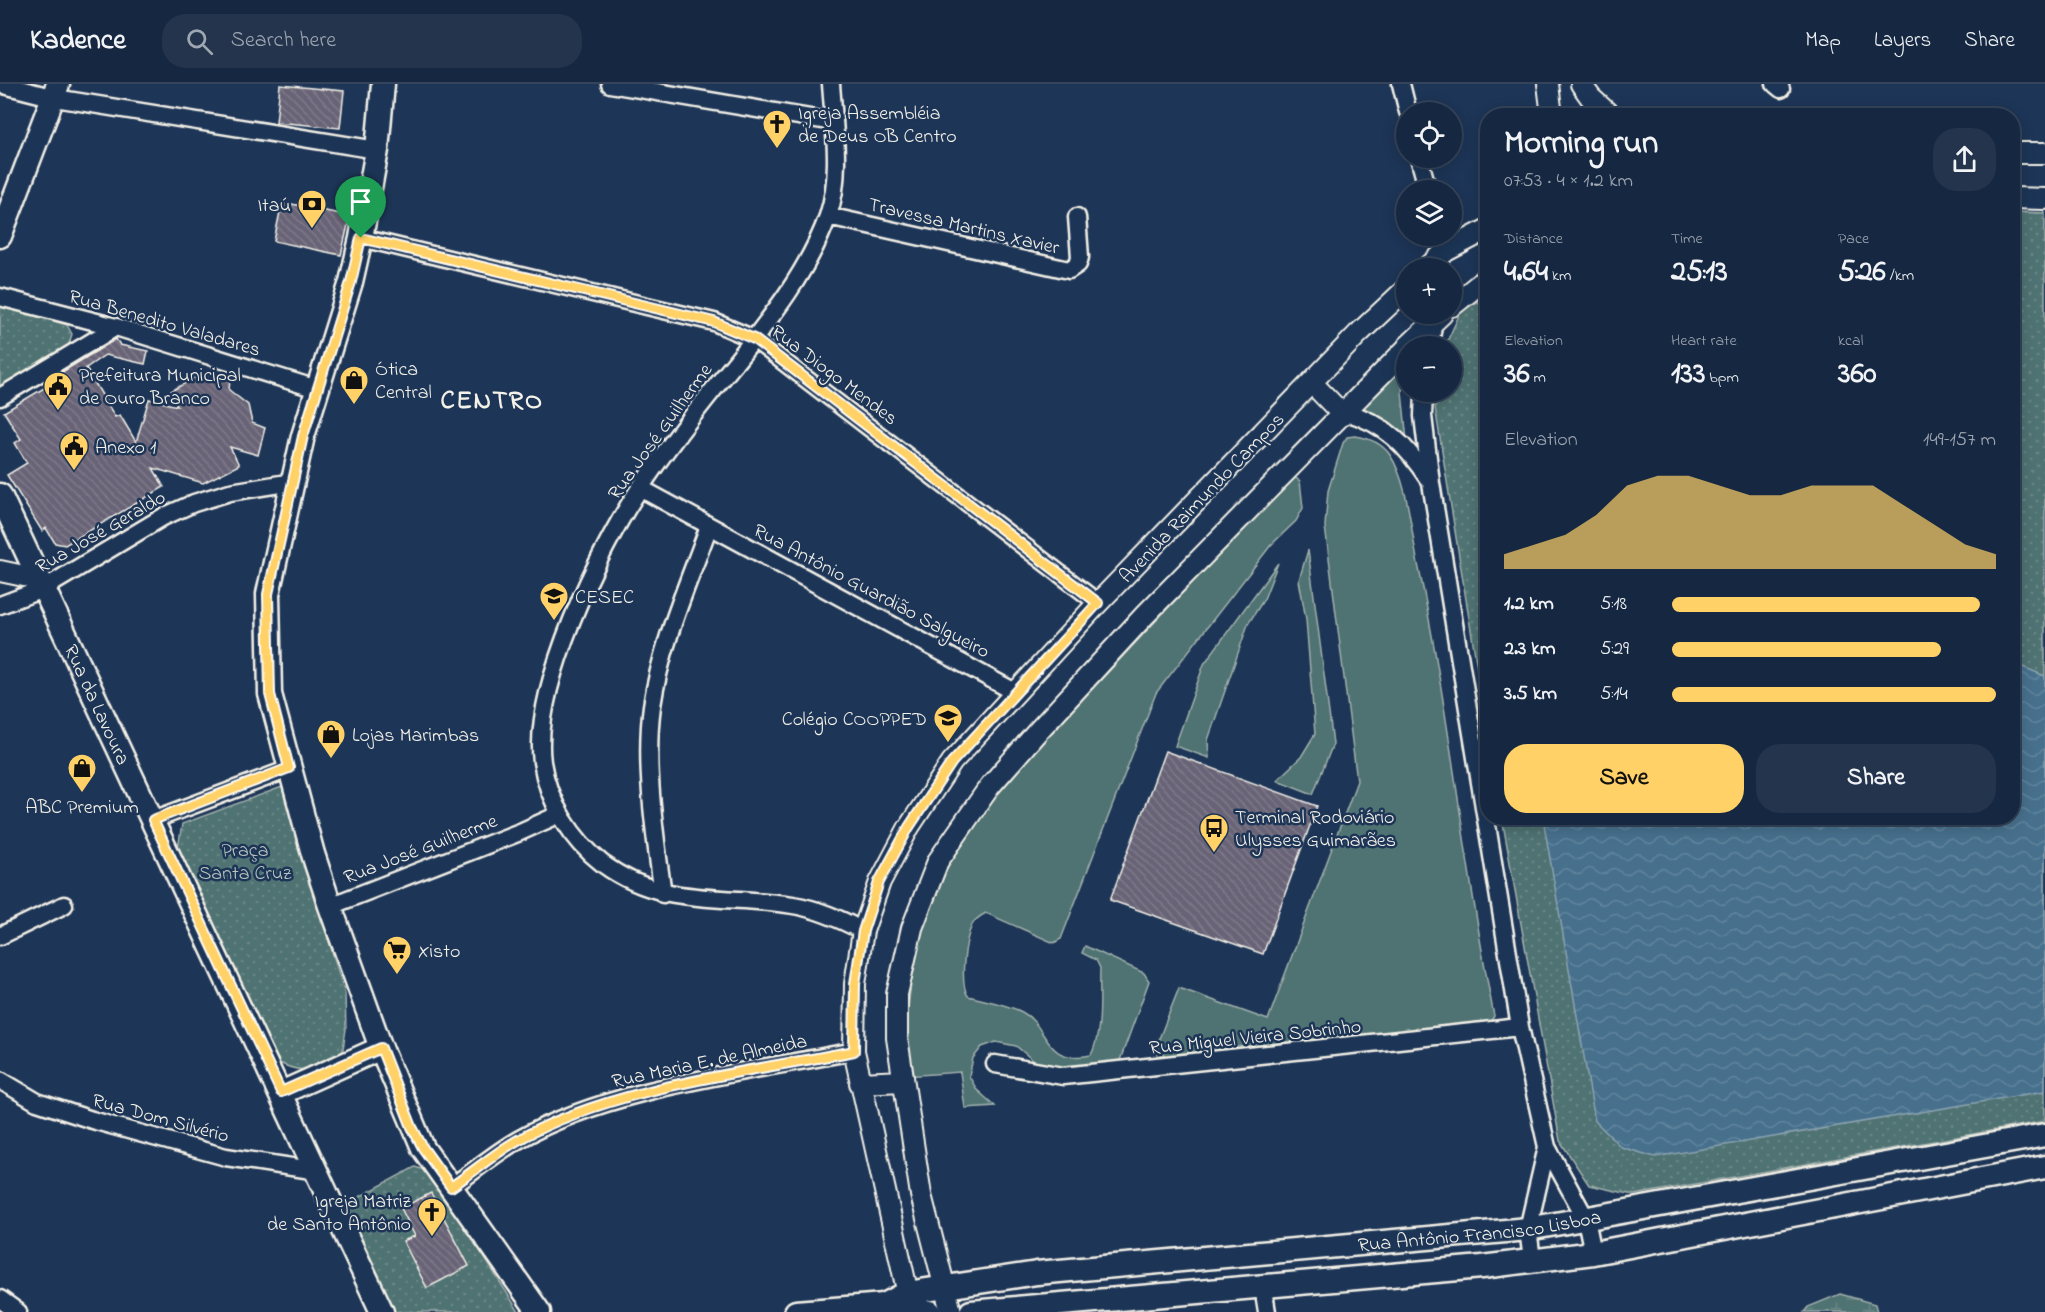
<!DOCTYPE html>
<meta charset="utf-8">
<style>
:root{--surface:#162841;--page:#23344c;--text:#f1f3f6;--muted:#9ea6b1;--line:#35445a;--accent:#ffd166}
body{margin:0;font-family:"Indie Flower",sans-serif;background:var(--page);color:var(--text);height:100vh;display:flex;flex-direction:column;font-size:22px;white-space:nowrap}
*{box-sizing:border-box;margin:0}
p{font-size:20px;color:var(--muted)}
.icon{flex:none;width:33px;height:33px;fill:none;stroke:currentColor;stroke-width:2;stroke-linecap:round;stroke-linejoin:round}
.map{position:relative;flex:1;overflow:hidden}
.side{position:absolute;left:1480px;top:24px;width:540px;height:717px;display:flex;flex-direction:column;background:var(--surface);border-radius:24px;box-shadow:0 3px 15px #0003,0 0 0 2px var(--line)}
.side>*{flex:none}
.controls{position:absolute;left:1396px;top:18px;display:grid;gap:12px}
.controls a{display:grid;place-items:center;width:66px;height:66px;border-radius:50%;background:var(--surface);box-shadow:0 3px 15px #0003,0 0 0 2px var(--line);font-size:30px}
.pin{position:absolute;display:grid;place-items:center;width:51px;height:51px;color:#fff;margin:-62px -26px;border-radius:50% 50% 50% 0;rotate:-45deg;box-shadow:0 0 6px #0007}
.pin .icon{rotate:45deg}
.round{display:grid;place-items:center;flex:none;width:63px;height:63px;border-radius:24px;background:var(--page)}
.overview{display:flex;align-items:center;justify-content:space-between;height:102px;padding:0 24px}
h1{font-size:33px;font-weight:700;line-height:45px}
.metrics{display:grid;grid-template-columns:repeat(3,1fr);gap:9px;height:102px;padding:6px 24px}
.metrics div{display:grid;align-content:center}
.metrics b{font-size:30px;font-weight:700}
.metrics small{font-size:16px;font-weight:400}
.metrics p{font-size:16px}
.chart{height:168px;padding:12px 24px}
.chart p{display:flex;justify-content:space-between}
.chart svg{width:100%;height:108px;margin-top:6px;fill:var(--accent);opacity:.7}
.button{display:flex;gap:12px;margin-top:auto;padding:12px 24px}
.button a{flex:1;height:69px;border-radius:24px;background:var(--accent);color:#111;font-size:24px;font-weight:700;line-height:69px;text-align:center}
.button a+a{background:var(--page);color:var(--text)}
ul{padding:0 24px;list-style:none;font-size:20px}
li{display:grid;grid-template-columns:96px 72px 1fr;align-items:center;height:45px}
li i{height:15px;border-radius:8px;background:var(--accent)}
header{display:flex;align-items:center;gap:36px;box-sizing:border-box;height:84px;padding:0 30px;background:var(--surface);border-bottom:2px solid var(--line)}
header strong{font-size:28px}
nav{display:flex;gap:33px;margin-inline-start:auto;font-size:21px}
.search{width:420px;height:54px;background:var(--page);display:flex;align-items:center;gap:15px;box-sizing:border-box;padding:0 21px;border-radius:24px;color:var(--muted);font-size:22px}
.map>svg:first-child{display:block}
</style>
<header>
<strong>Kadence</strong>
<div class="search"><svg class="icon" aria-label="search" viewBox="0 0 24 24"><circle cx="10" cy="10" r="6"/><path d="M15 15l6 6"/></svg>Search here</div>
<nav><a>Map</a><a>Layers</a><a>Share</a></nav>
</header>
<div class="map">
<svg width="2045" height="1228" viewBox="0 0 2045 1228">
<defs>
<pattern id="wetland-marsh" width="20" height="14" patternUnits="userSpaceOnUse" patternTransform="scale(1.5)"><rect width="20" height="14" fill="#4f7272"/><path d="M1 5h8M5 5V1M11 12h8M15 12V8" fill="none" stroke="#698786"/></pattern>
<pattern id="park-dots" width="8" height="8" patternUnits="userSpaceOnUse" patternTransform="scale(1.5)"><rect width="8" height="8" fill="#4f7272"/><path d="M2 2h.1M6 6h.1" fill="none" stroke="#698786" stroke-width="1.8" stroke-linecap="round"/></pattern>
<pattern id="water-waves" width="16" height="10" patternUnits="userSpaceOnUse" patternTransform="scale(1.5)"><rect width="16" height="10" fill="#46708d"/><path d="M0 5q4-4 8 0t8 0" fill="none" stroke="#61859d"/></pattern>
<pattern id="building-back-hatch" width="6" height="6" patternUnits="userSpaceOnUse" patternTransform="scale(1.5)"><rect width="6" height="6" fill="#686376"/><path d="M-1 5l2 2M0 0l6 6M5-1l2 2" fill="none" stroke="#7e7a8a"/></pattern>
</defs>
<rect width="100%" height="100%" fill="#1d3557"/>
<filter id="ink" filterUnits="userSpaceOnUse"><feTurbulence type="fractalNoise" baseFrequency=".0167" numOctaves="2"/><feDisplacementMap in="SourceGraphic" scale="12" xChannelSelector="R" yChannelSelector="G"/><feConvolveMatrix kernelMatrix="1 2 1 2 8 2 1 2 1" color-interpolation-filters="sRGB"/></filter>
<g filter="url(#ink)">
<path fill="#4f7272" stroke="#a2b2ad" stroke-width="1.5" d="M1407,268L1402,308L1407,357L1352,328Z
M1355,352C1369,354 1382,359 1390,371C1408,398 1411,448 1418,480C1450,630 1464,782 1494,932L1488,942L1166,978L1158,973L1155,965L1179,904L1268,936L1357,697L1325,442L1328,407L1343,359L1347,353Z
M1294,393L1300,397L1303,424L1296,437L1271,461L1156,609L1061,855L1054,859L986,829C980,832 975,835 972,841C965,856 959,899 968,912C986,917 1006,920 1022,928C1050,943 1042,981 1091,971C1103,947 1099,911 1100,884L1096,876L1082,869L1085,862L1144,889L1149,897L1119,979L1047,988L1016,962L996,958L982,963L973,974L969,992L977,1006L995,1022L965,1024L960,988L906,992C904,925 913,859 940,797C968,733 1021,683 1067,632C1139,554 1212,477 1285,399Z
M1308,466L1333,660L1313,710L1277,696L1301,673L1315,650L1306,535L1299,496Z
M1278,479L1264,515L1248,540L1208,656L1209,674L1175,662L1204,580Z"/>
<path fill="url(#wetland-marsh)" stroke="#a2b2ad" stroke-width="1.5" d="M1840,1210L1875,1220L1877,1228H1804L1808,1223Z"/>
<path fill="url(#park-dots)" stroke="#a2b2ad" stroke-width="1.5" d="M2013,128L2045,129V1037L1634,1111L1589,1101L1560,1057L1502,734H2013Z
M1488,212V652L1435,323V308H1452V262H1445L1461,227Z
M0,219L67,241L72,250L68,263L0,306Z
M282,703L345,910L346,945L342,972C314,984 303,993 274,976L178,765L182,740Z
M415,1083L433,1089L442,1107L519,1228H393L346,1120Z"/>
<path fill="url(#water-waves)" stroke="#8ca4b1" stroke-width="1.5" d="M2013,579L2045,592V1007L1655,1073L1621,1063L1595,1037L1543,734H2013Z"/>
<path fill="url(#building-back-hatch)" stroke="#f4f1e8" stroke-width="1.5" d="M280,1L344,7L340,44L276,38Z
M282,118L350,132L341,171L274,157Z
M116,255L120,261L148,267L145,280L105,271L86,284L115,333L120,331L136,358L149,315L177,322L171,307L203,289L230,295L229,306L248,321L252,339L265,344L258,371L230,363L239,381L203,399L153,384L164,403L65,461L55,459L46,444L42,447L7,391L27,379L15,359L21,355L4,328L56,297L54,293Z
M1165,667L1317,722L1263,870L1110,816Z
M431,1109L469,1182L427,1204L403,1157L415,1152L401,1124Z"/>
<g fill="none" stroke-linecap="round" stroke-linejoin="round">
<g stroke="#f4f1e8" stroke-width="21">
<path id="minor" d="M0,0L55,14L377,66
M610,0L834,38
M831,0C834,43 842,91 828,132C809,186 770,235 735,279C702,319 669,360 640,404C599,465 532,604 542,678C548,718 572,756 603,780C663,824 724,810 793,821C818,825 840,835 863,847
M1401,0L1408,28
M1775,0L1781,5
M1419,74L1428,106
M828,132L1069,186L1078,180L1080,173L1077,133
M1441,152L1446,167
M361,154L714,238L754,255L1098,519
M0,213L116,243L317,305
M1430,262L1434,235
M1424,308L1423,332L1431,399L1520,943L1547,1063L1586,1135L1593,1169
M0,313L116,243
M1346,328C1386,340 1406,361 1429,396
M640,404L1015,608
M0,521L43,505L163,433L194,419L230,408L293,398
M153,736L289,685
M663,810C655,753 644,679 652,622C661,560 688,500 709,442
M330,822L520,748L558,731
M0,852L64,821
M995,980L1063,992L1520,943
M0,996L37,1018L92,1036L226,1073L318,1087
M451,1103C473,1088 495,1069 518,1056C611,1003 749,988 854,967
M1532,1176L1528,1145L1547,1063
M1263,1203L1267,1228
M0,1215L18,1228"/>
</g>
<g stroke="#f4f1e8" stroke-width="24">
<path id="tertiary" d="M1548,0L1552,32
M1581,0L1591,14L1611,32
M2013,69H2045
M2013,114L2045,115
M1427,184L1446,167L1488,145
M1452,222L1488,193
M1408,262L1442,230
M1312,299L1343,331
M0,487L38,495
M860,999L903,997
M911,1224L854,967L855,900L863,847L880,798L909,743L952,678L1098,519L1358,250L1407,204
M951,1228L921,1111L897,954V910L912,844L938,777L990,702L1038,647L1144,532L1407,264"/>
</g>
<g stroke="#f4f1e8" stroke-width="27">
<g id="secondary">
<path d="M383,0L377,66L361,154L351,198L303,352L268,510L270,610L313,770L330,822L381,964L423,1064L539,1228"/>
<path d="M0,152L58,0"/>
<path id="s1" d="M0,411L382,1228"/>
<path d="M281,1009L381,964"/>
<path id="s2" d="M884,1221L907,1209L1037,1189L1528,1145L2045,1051"/>
<path d="M796,1228L884,1221L912,1227L930,1228"/>
<path d="M971,1228L1482,1183L1593,1169L2045,1083"/>
</g>
</g>
<use href="#minor" stroke="#1d3557" stroke-width="16"/>
<use href="#tertiary" stroke="#1d3557" stroke-width="20"/>
<use href="#secondary" stroke="#1d3557" stroke-width="22"/>
</g>
</g>
<g fill="none" stroke-linecap="round" stroke-linejoin="round" filter="url(#ink)">
<g stroke="#fff" stroke-width="12">
<path id="route" d="M361,154L714,238L754,255L1098,519L952,678L909,743L879,798L863,847L855,900L854,967C749,988 611,1003 518,1056C495,1069 473,1088 451,1103L423,1064L412,1043L381,964L281,1008L153,736L289,684L270,610L268,510L303,352L351,198Z"/>
</g>
<use href="#route" stroke="#ffd166" stroke-width="8"/>
</g>
<defs>
<g id="church-pin" transform="scale(1.5)"><path d="M0 17L-7.5 6A9.5 9.5 0 1 1 7.5 6Z" fill="#ffd166" stroke="#1d3557"/><path d="M-1.2-6h2.4v3.5h3.3v2.4h-3.3V6h-2.4V-.1h-3.3v-2.4h3.3Z" fill="#111"/></g>
<g id="bank-pin" transform="scale(1.5)"><path d="M0 17L-7.5 6A9.5 9.5 0 1 1 7.5 6Z" fill="#ffd166" stroke="#1d3557"/><path d="M-6-4H6V4H-6ZM0-2.3a2.3 2.3 0 1 0 0 4.6a2.3 2.3 0 1 0 0-4.6Z" fill="#111"/></g>
<g id="shop-pin" transform="scale(1.5)"><path d="M0 17L-7.5 6A9.5 9.5 0 1 1 7.5 6Z" fill="#ffd166" stroke="#1d3557"/><path d="M-5-2.5h2.3a2.7 3.5 0 0 1 5.4 0H5L5.5 6h-11ZM-1.5-2.5h3a1.5 2.3 0 0 0-3 0Z" fill="#111"/></g>
<g id="civic-pin" transform="scale(1.5)"><path d="M0 17L-7.5 6A9.5 9.5 0 1 1 7.5 6Z" fill="#ffd166" stroke="#1d3557"/><path d="M-.6-6.5H3V-4.5H.6V-3L4-1V1h2V6H-6V1h2V-1L-.6-3ZM-1.2 2.5V6h2.4V2.5Z" fill="#111"/></g>
<g id="school-pin" transform="scale(1.5)"><path d="M0 17L-7.5 6A9.5 9.5 0 1 1 7.5 6Z" fill="#ffd166" stroke="#1d3557"/><path d="M0-5L7-2L0 1L-7-2ZM-4 1L0 2.5L4 1V4Q0 6-4 4Z" fill="#111"/></g>
<g id="university-pin" transform="scale(1.5)"><path d="M0 17L-7.5 6A9.5 9.5 0 1 1 7.5 6Z" fill="#ffd166" stroke="#1d3557"/><path d="M0-5L7-2L0 1L-7-2ZM-4 1L0 2.5L4 1V4Q0 6-4 4Z" fill="#111"/></g>
<g id="bus-pin" transform="scale(1.5)"><path d="M0 17L-7.5 6A9.5 9.5 0 1 1 7.5 6Z" fill="#ffd166" stroke="#1d3557"/><path d="M-5-6H5V4H4V6H2V4H-2V6H-4V4H-5ZM-3.5-4V0h7V-4ZM-3.5 1.2v1.5H-2V1.2ZM2 1.2v1.5H3.5V1.2Z" fill="#111"/></g>
<g id="supermarket-pin" transform="scale(1.5)"><path d="M0 17L-7.5 6A9.5 9.5 0 1 1 7.5 6Z" fill="#ffd166" stroke="#1d3557"/><path d="M-6-5.5h2.5l.6 2H6L4.5 2H-2.5L-4.4-4H-6ZM-1.5 3.2a1.3 1.3 0 1 0 .1 0ZM3 3.2a1.3 1.3 0 1 0 .1 0Z" fill="#111"/></g>
</defs>
<g fill-rule="evenodd">
<use href="#church-pin" x="777" y="40"/>
<use href="#bank-pin" x="312" y="120"/>
<use href="#shop-pin" x="354" y="296"/>
<use href="#civic-pin" x="58" y="302"/>
<use href="#civic-pin" x="74" y="362"/>
<use href="#school-pin" x="554" y="512"/>
<use href="#university-pin" x="948" y="634"/>
<use href="#shop-pin" x="331" y="650"/>
<use href="#shop-pin" x="82" y="684"/>
<use href="#bus-pin" x="1214" y="744"/>
<use href="#supermarket-pin" x="397" y="866"/>
<use href="#church-pin" x="432" y="1128"/>
</g>
<g text-anchor="middle" stroke-width="5" stroke-linejoin="round" paint-order="stroke">
<g font-size="20" fill="#f4f1e8" stroke="#1d3557" text-anchor="start">
<text x="798" y="35">Igreja Assembléia<tspan x="798" dy="23">de Deus OB Centro</tspan></text>
<text x="291" y="127" text-anchor="end">Itaú</text>
<text x="375" y="291">Ótica<tspan x="375" dy="23">Central</tspan></text>
<text x="79" y="297">Prefeitura Municipal<tspan x="79" dy="23">de Ouro Branco</tspan></text>
<text x="95" y="369">Anexo 1</text>
<text x="575" y="519">CESEC</text>
<text x="927" y="641" text-anchor="end">Colégio COOPPED</text>
<text x="352" y="657">Lojas Marimbas</text>
<text x="82" y="729" text-anchor="middle">ABC Premium</text>
<text x="1235" y="739">Terminal Rodoviário<tspan x="1235" dy="23">Ulysses Guimarães</tspan></text>
<text x="418" y="873">Xisto</text>
<text x="411" y="1123" text-anchor="end">Igreja Matriz<tspan x="411" dy="23">de Santo Antônio</tspan></text>
</g>
<g font-size="20" fill="#f4f1e8" stroke="#1d3557">
<text transform="translate(964 141) rotate(13)" y="7">Travessa Martins Xavier</text>
<text transform="translate(165 238) rotate(16)" y="7">Rua Benedito Valadares</text>
<text transform="translate(835 290) rotate(37)" y="7">Rua Diogo Mendes</text>
<text transform="translate(659 347) rotate(-54)" y="7">Rua José Guilherme</text>
<text transform="translate(1201 413) rotate(-46)" y="7">Avenida Raimundo Campos</text>
<text transform="translate(100 447) rotate(-30)" y="7">Rua José Geraldo</text>
<text transform="translate(872 506) rotate(28)" y="7">Rua Antônio Guardião Salgueiro</text>
<text dy="7" stroke="none"><textPath href="#s1" startOffset="231">Rua da Lavoura</textPath></text>
<text transform="translate(420 764) rotate(-21)" y="7">Rua José Guilherme</text>
<text transform="translate(1255 952) rotate(-6)" y="7">Rua Miguel Vieira Sobrinho</text>
<text transform="translate(709 976) rotate(-12)" y="7">Rua Maria E. de Almeida</text>
<text transform="translate(161 1033) rotate(15)" y="7">Rua Dom Silvério</text>
<text dy="7" stroke="none"><textPath href="#s2" startOffset="602">Rua Antônio Francisco Lisboa</textPath></text>
</g>
<g font-size="20" fill="#bac5bf" stroke="#1d3557">
<text x="245" y="772">Praça<tspan x="245" dy="23">Santa Cruz</tspan></text>
</g>
<g font-size="26" font-weight="bold" letter-spacing="1.5" fill="#f4f1e8" stroke="#1d3557">
<text x="492" y="324">CENTRO</text>
</g>
</g>
</svg>
<div class="controls">
<a><svg class="icon" aria-label="locate" viewBox="0 0 24 24"><circle cx="12" cy="12" r="6"/><path d="M12 2v4M12 18v4M2 12h4M18 12h4"/></svg></a>
<a><svg class="icon" aria-label="layers" viewBox="0 0 24 24"><path d="M12 4l9 5-9 5-9-5zM3 14l9 5 9-5"/></svg></a>
<a>+</a>
<a>−</a>
</div>
<div class="pin" style="left:361px;top:154px;background:#1e9e55"><svg class="icon" aria-label="arrive" viewBox="0 0 24 24"><path d="M6 21V4h12l-3 4 3 4H6"/></svg></div>
<section class="side">
<div class="overview"><div><h1>Morning run</h1><p>07:53 · 4 × 1.2 km</p></div><a class="round"><svg class="icon" aria-label="share" viewBox="0 0 24 24"><path d="M12 15V3M7 8l5-5 5 5M5 13v7h14v-7"/></svg></a></div>
<div class="metrics">
<div><p>Distance</p><b>4.64<small> km</small></b></div>
<div><p>Time</p><b>25:13</b></div>
<div><p>Pace</p><b>5:26<small> /km</small></b></div>
</div>
<div class="metrics">
<div><p>Elevation</p><b>36<small> m</small></b></div>
<div><p>Heart rate</p><b>133<small> bpm</small></b></div>
<div><p>kcal</p><b>360</b></div>
</div>
<div class="chart"><p><span>Elevation</span>149–157 m</p>
<svg viewBox="0 0 160 44" preserveAspectRatio="none"><path d="M0 44V38L10 34L20 30L30 22L40 10L50 6L60 6L70 10L80 14L90 14L100 10L110 10L120 10L130 18L140 26L150 34L160 38V44z"/></svg>
</div>
<ul>
<li><b>1.2 km</b>5:18<i style="width:95%"></i></li>
<li><b>2.3 km</b>5:29<i style="width:83%"></i></li>
<li><b>3.5 km</b>5:14<i style="width:100%"></i></li>
</ul>
<div class="button"><a>Save</a><a>Share</a></div>
</section>
</div>
